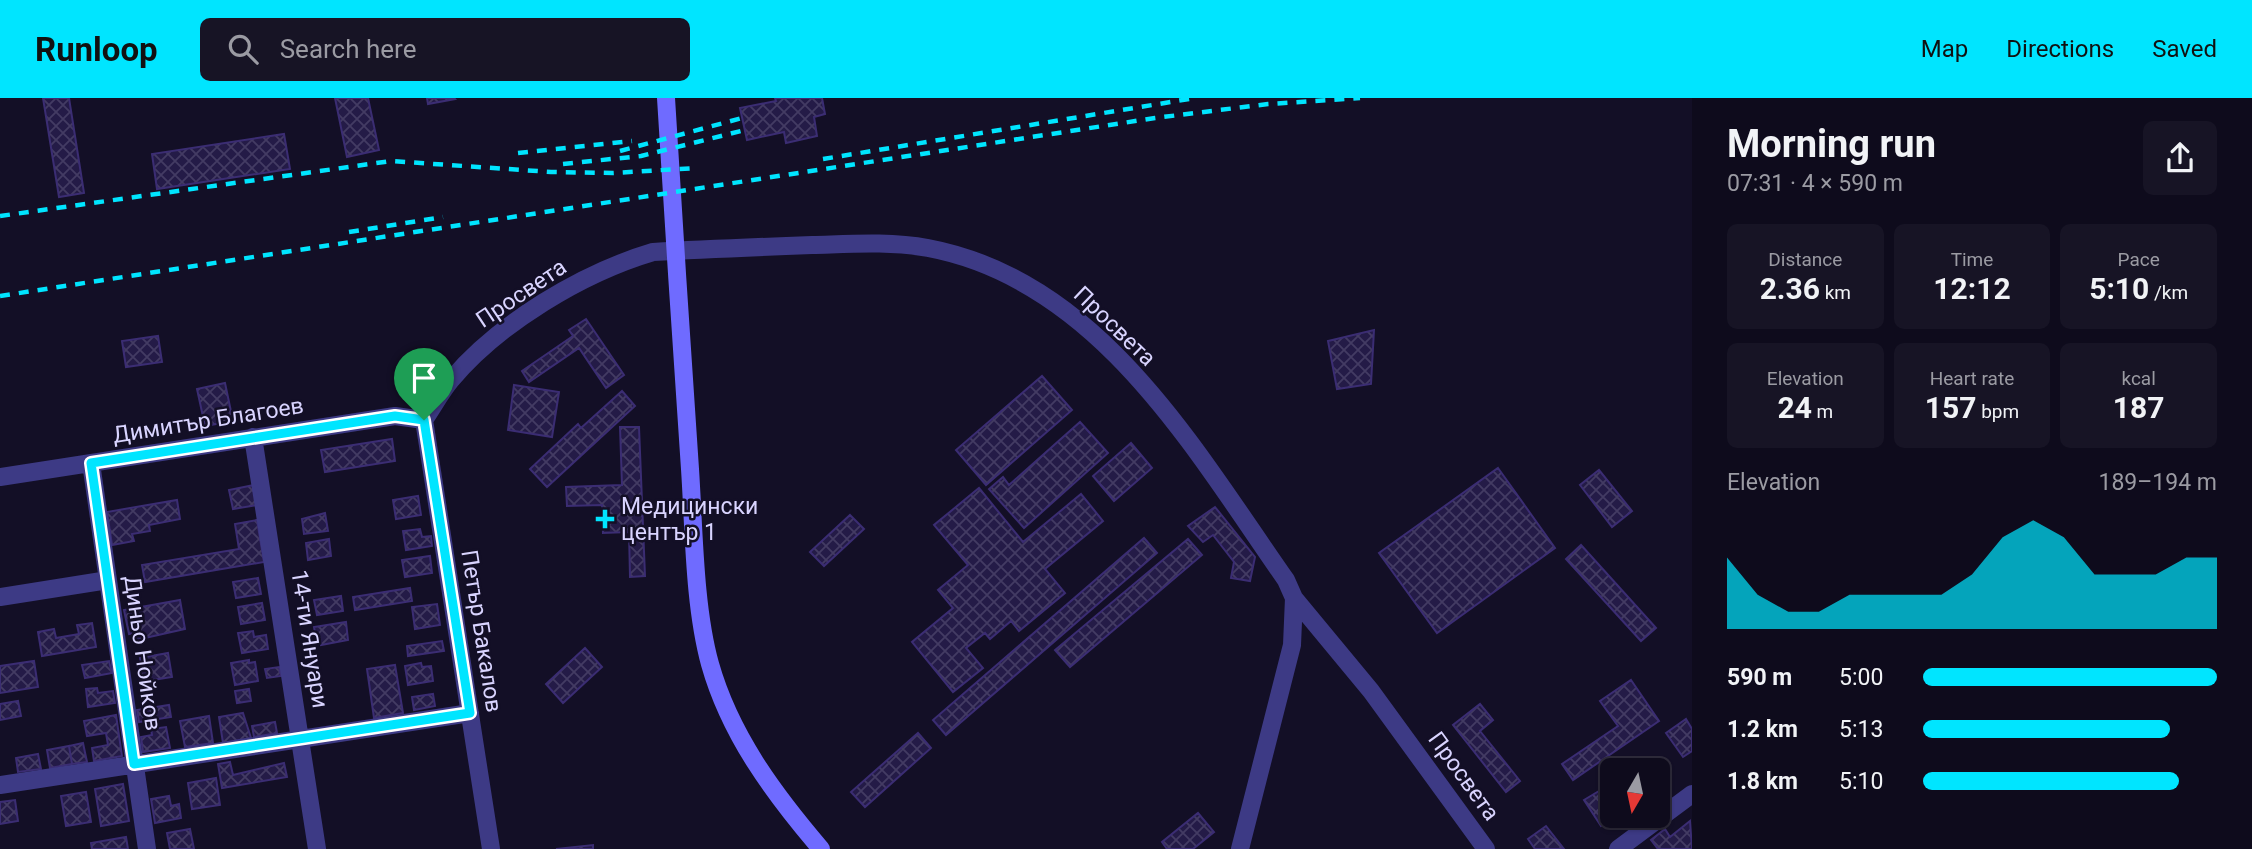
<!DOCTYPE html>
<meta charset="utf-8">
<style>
:root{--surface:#0e0b1c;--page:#171425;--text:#f1f3f6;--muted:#9b9ba3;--line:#2e2b3b;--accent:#00e5ff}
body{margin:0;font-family:Roboto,sans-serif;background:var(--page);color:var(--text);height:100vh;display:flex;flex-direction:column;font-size:26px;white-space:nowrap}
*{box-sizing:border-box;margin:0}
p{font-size:23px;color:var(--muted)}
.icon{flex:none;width:38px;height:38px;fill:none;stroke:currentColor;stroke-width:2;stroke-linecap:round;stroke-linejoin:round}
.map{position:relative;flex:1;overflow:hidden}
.drawer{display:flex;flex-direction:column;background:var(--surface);width:560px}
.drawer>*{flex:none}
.needle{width:46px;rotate:189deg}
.buttons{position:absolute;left:1600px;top:660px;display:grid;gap:14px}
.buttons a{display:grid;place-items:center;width:70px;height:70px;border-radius:10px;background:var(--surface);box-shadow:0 2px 5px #0004,0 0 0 2px var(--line);font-size:35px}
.pin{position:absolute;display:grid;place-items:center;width:60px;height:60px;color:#fff;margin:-72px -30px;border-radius:50% 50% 50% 0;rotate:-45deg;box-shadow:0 0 7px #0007}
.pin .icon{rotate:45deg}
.round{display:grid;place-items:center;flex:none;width:74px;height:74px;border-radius:10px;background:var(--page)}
.overview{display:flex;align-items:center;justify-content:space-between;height:119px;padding:0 35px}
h1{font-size:38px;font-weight:700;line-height:52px}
.metrics{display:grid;grid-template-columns:repeat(3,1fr);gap:10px;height:119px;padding:7px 35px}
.metrics div{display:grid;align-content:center;border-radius:10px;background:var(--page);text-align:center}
.metrics b{font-size:30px;font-weight:700}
.metrics small{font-size:19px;font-weight:400}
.metrics p{font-size:19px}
.chart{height:196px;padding:14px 35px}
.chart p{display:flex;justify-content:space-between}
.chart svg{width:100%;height:126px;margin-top:7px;fill:var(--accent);opacity:.7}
ul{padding:0 35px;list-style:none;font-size:23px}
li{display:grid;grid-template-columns:112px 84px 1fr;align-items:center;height:52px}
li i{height:18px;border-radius:9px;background:var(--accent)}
header{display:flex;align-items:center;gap:42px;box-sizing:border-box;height:98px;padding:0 35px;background:var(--accent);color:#111}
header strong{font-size:33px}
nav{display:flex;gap:38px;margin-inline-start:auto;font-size:24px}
.search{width:490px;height:63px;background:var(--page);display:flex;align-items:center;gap:18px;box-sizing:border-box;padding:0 24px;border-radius:10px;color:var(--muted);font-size:26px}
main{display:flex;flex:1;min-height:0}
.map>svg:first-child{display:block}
</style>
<header>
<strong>Runloop</strong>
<div class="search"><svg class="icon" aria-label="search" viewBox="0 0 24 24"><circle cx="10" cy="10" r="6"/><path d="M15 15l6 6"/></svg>Search here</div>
<nav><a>Map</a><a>Directions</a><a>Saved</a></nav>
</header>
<main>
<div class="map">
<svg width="1692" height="751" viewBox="0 0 1692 751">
<defs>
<pattern id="building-cross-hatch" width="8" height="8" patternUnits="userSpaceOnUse" patternTransform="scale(1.75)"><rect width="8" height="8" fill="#241b47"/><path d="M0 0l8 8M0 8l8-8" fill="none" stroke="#433b63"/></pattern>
</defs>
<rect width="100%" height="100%" fill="#130f26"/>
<path fill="url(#building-cross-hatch)" stroke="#3b2d73" stroke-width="2" d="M43,0H69L84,95L59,99Z
M335,0H368L379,52L347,59Z
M427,0H454L455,1L428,6Z
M775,0H822L825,16L814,19L817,38L786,45L784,34L747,42L740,10L776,3Z
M284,36L290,71L157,91L152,56Z
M586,221L624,277L606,290L579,250L529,284L522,273L573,238L569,232Z
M1374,232L1371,286L1337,291L1328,243Z
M158,238L162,264L126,269L122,243Z
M1042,278L1072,312L986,387L956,352Z
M225,285L233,323L205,328L197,291Z
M514,287L559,294L552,339L508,332Z
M622,293L635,308L547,389L530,371L578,326L581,330Z
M1080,324L1108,355L1024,430L989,391L1003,379L1009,387Z
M620,329H639L645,478L630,479L629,434L603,435L602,407L567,408L566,389L622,387Z
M392,341L395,363L325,374L321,352Z
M1131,345L1152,370L1114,403L1093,378Z
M1498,370L1555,450L1437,535L1379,455Z
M1599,372L1632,413L1612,429L1580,387Z
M254,387L257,407L233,411L229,392Z
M979,390L1023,444L1081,396L1103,423L1045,471L1065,495L1019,533L1011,523L990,541L985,535L966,550L983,570L953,594L912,544L953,510L938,492L968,467L934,427Z
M418,398L421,417L396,421L393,402Z
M177,402L180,421L149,427L150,433L132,436L134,443L112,447L107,414Z
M1215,409L1255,459L1250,483L1231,480L1234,464L1213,437L1203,444L1188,428Z
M325,415L328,433L304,436L302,421Z
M850,417L864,431L824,468L810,454Z
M257,422L264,464L145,484L142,467L239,451L235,426Z
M420,431L422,439L431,438L432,448L406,452L403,433Z
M1144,440L1157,455L946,637L933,622Z
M329,441L331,458L308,462L306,445Z
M1188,441L1202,457L1070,569L1055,552Z
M1581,447L1656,530L1641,543L1566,461Z
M430,458L432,475L405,479L402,462Z
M258,480L261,496L236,500L233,484Z
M410,490L412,503L355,512L353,499Z
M341,498L343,513L317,517L314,502Z
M180,502L185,531L136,542L135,535L129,536L124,512Z
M262,505L265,522L241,526L238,509Z
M437,506L440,527L415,531L412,509Z
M346,524L348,542L321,547L320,540L316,541L314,529Z
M92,525L96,549L42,558L38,534L54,531L56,540L79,536L77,527Z
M253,533L254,539L266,537L268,551L242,555L238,535Z
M442,543L444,553L408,558L407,548Z
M585,550L602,569L563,605L546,586Z
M168,555L172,579L140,584L138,567L141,566L140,560Z
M249,562V565L255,564L258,583L235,587L231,565Z
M34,563L38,589L0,595V568Z
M109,563L112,575L85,580L82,567Z
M421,565L422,569L431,568L433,583L408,587L405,568Z
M395,567L403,615L374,620L367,571Z
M279,569L281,578L267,580L265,571Z
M1631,582L1659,623L1573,682L1562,666L1618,628L1600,603Z
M97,590L98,595L113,593L115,605L88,609L86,591Z
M249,591L251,603L237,605L235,593Z
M433,596L435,608L414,612L412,599Z
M18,603L21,618L0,622V606Z
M1480,606L1493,622L1480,633L1520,683L1506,694L1453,627Z
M169,607L171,619L139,624L137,612Z
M243,615L251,640L223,645L219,619Z
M116,617L122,658L94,663L92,650L108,647L106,635L87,638L84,623Z
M209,618L213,645L185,649L180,623Z
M1686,621L1692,631V653L1683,659L1666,635Z
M275,624L277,635L254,639L252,628Z
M166,629L170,650L143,654L141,639L152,637L151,631Z
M918,635L931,650L865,709L851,694Z
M83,645L87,664L72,666L69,648Z
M69,648L72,666L50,670L47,652Z
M38,656L41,671L18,674L16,660Z
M230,664L233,677L284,665L287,679L222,690L218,666Z
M216,680L220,707L192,711L188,685Z
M123,686L129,723L101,728L95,691Z
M1604,690L1612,702V718H1618L1601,728L1584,702Z
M86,694L91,724L66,728L61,698Z
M169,698L171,708L179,706L181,720L155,725L151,701Z
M15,702L18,723L0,726V704Z
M1198,715L1214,734L1193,751H1167L1162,744Z
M1690,723L1692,751H1658L1651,742L1665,731L1670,739Z
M1546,728L1564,751H1535L1528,741Z
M190,731L194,751H170L167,735Z
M126,739L128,751H92L91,745Z
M593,747V751H556Z"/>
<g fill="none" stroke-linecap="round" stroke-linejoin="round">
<path stroke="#3d3a85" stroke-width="18" d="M424,322C433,309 441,294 451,282C499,225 582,175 653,154C706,151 759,149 812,147C850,146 889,143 928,150C1099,182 1194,351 1286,482L1294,500L1371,593L1486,751
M424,322L491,751
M253,339L317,751
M91,365L147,751
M0,379L395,318L424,322
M0,499L108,482
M0,687L470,615
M1240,751L1292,547L1294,500
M1618,751L1692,696"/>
<path stroke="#6f6bff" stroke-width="18" d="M666,0C674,124 681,247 690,371C694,431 694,508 710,566C730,637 774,696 821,751"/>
<path stroke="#00e5ff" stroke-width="4.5" stroke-dasharray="10 9" stroke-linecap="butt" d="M620,53L742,20
M518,55L632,43
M823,61L1195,0
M563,66L641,58L745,32
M0,118L391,63L551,74L613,75L696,70
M349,134L443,119
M0,198L1155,20L1268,6L1360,0"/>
</g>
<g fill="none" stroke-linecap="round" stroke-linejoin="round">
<g stroke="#fff" stroke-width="14">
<path id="route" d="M395,318L424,322L470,615L134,666L91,365Z"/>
</g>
<use href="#route" stroke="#00e5ff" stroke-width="9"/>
</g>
<path fill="#00e5ff" stroke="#130f26" stroke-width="2.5" d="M601.5 410.5h7v7h7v7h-7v7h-7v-7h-7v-7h7z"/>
<g text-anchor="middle" stroke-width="5" stroke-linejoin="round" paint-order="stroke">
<g font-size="23" fill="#d9d4ff" stroke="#130f26">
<text transform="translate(521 195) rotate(-34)" y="8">Просвета</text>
<text transform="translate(1115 228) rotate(44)" y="8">Просвета</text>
<text transform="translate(208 322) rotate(-9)" y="8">Димитър Благоев</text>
<text transform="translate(482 533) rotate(81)" y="8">Петър Бакалов</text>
<text transform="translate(310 541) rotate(81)" y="8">14-ти Януари</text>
<text transform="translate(143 555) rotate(82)" y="8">Диньо Нойков</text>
<text transform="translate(1464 678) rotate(54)" y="8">Просвета</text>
</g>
<g font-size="23" fill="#d9d4ff" stroke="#130f26" text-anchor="start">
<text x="621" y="416">Медицински<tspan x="621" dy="26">център 1</tspan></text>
</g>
</g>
</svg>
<div class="buttons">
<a><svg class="needle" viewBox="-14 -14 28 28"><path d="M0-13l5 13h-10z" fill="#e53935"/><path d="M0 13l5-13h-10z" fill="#9b9ba3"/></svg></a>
</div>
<div class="pin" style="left:424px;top:322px;background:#1e9e55"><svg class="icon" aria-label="arrive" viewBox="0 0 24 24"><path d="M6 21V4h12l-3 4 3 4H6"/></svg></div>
</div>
<section class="drawer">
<div class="overview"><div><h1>Morning run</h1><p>07:31 · 4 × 590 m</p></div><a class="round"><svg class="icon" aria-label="share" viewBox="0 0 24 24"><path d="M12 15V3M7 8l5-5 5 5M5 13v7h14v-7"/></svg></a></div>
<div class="metrics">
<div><p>Distance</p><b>2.36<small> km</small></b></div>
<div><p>Time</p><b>12:12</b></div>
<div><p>Pace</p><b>5:10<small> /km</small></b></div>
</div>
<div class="metrics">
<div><p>Elevation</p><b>24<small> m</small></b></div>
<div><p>Heart rate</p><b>157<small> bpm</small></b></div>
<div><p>kcal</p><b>187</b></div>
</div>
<div class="chart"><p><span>Elevation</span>189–194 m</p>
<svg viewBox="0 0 160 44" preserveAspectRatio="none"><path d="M0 44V19L10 32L20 38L30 38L40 32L50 32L60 32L70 32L80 25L90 12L100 6L110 12L120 25L130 25L140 25L150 19L160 19V44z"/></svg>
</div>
<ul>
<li><b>590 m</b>5:00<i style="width:100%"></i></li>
<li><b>1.2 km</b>5:13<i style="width:84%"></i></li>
<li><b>1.8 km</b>5:10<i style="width:87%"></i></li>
</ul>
</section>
</main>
